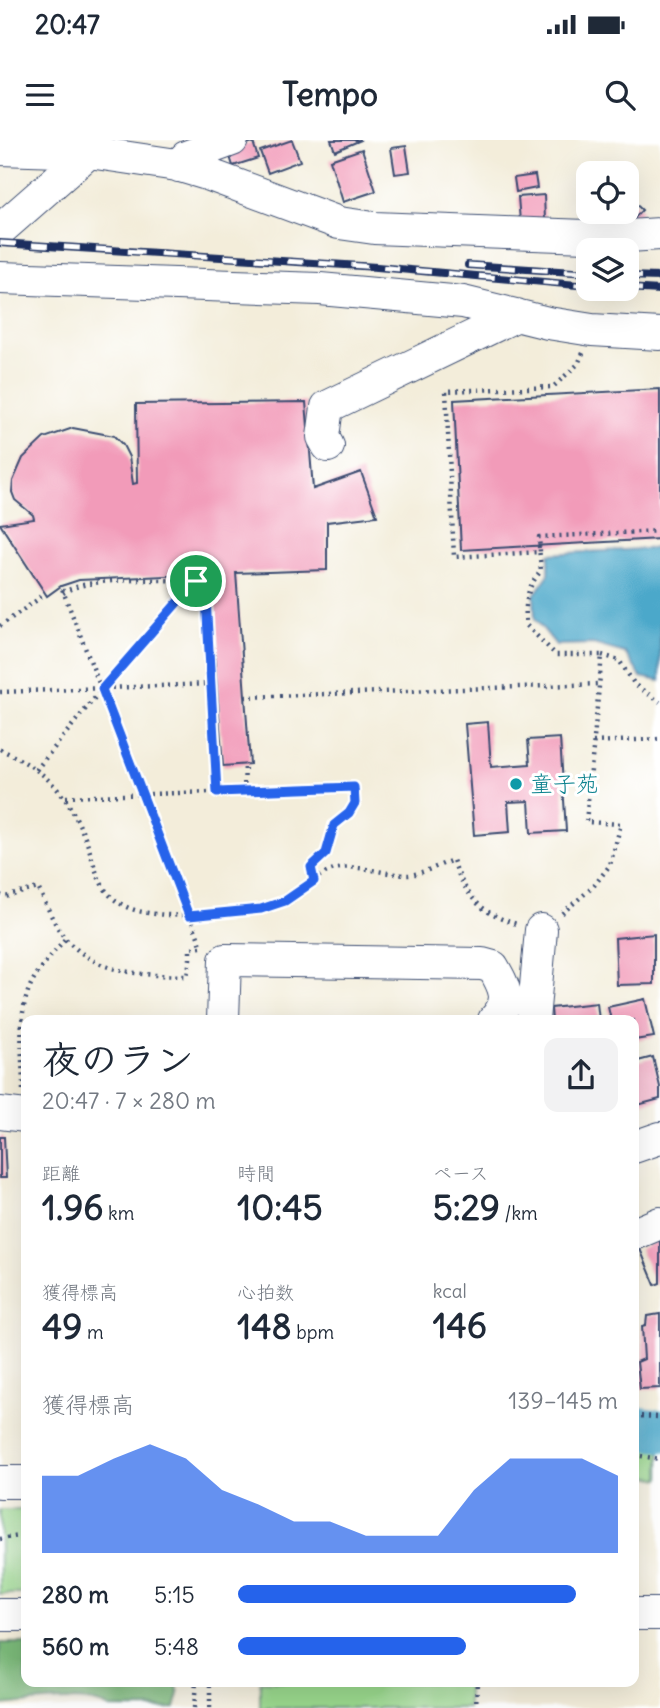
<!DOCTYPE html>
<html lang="ja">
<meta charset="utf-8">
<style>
:root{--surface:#fff;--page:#f2f2f3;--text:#1f2937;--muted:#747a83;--accent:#2563eb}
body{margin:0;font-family:Delius,"Klee One",sans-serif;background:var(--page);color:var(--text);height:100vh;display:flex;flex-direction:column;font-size:26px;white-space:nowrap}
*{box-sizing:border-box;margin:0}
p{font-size:23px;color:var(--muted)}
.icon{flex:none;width:38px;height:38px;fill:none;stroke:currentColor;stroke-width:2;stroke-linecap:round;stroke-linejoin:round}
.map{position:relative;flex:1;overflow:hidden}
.panel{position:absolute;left:21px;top:875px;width:618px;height:672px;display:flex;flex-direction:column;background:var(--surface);border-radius:14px;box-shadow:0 7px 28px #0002}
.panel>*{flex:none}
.buttons{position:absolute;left:576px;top:21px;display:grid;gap:14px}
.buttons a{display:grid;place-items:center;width:63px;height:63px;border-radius:14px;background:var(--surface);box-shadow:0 7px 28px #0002;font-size:35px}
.pin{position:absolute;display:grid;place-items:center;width:60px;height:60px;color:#fff;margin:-30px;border:4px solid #fff;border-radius:50%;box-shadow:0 2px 7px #0007}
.round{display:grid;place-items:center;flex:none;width:74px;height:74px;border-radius:14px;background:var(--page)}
.headline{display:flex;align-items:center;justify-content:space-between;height:119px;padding:0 21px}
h1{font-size:38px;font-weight:700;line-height:52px}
.figures{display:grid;grid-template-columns:repeat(3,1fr);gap:10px;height:119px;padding:7px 21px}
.figures div{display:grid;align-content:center}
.figures b{font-size:35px;font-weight:700}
.figures small{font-size:19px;font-weight:400}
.figures p{font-size:19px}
.chart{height:196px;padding:14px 21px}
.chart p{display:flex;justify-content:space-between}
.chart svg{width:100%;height:126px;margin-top:7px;fill:var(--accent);opacity:.7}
ul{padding:0 21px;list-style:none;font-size:23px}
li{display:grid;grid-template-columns:112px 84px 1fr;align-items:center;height:52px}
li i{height:18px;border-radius:9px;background:var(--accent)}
.status{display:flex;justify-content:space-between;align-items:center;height:49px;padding:0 35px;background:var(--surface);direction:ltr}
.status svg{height:19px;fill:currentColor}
header{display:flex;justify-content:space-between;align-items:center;height:91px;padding:0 21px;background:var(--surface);font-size:32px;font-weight:700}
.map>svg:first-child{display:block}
</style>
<div class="status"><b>20:47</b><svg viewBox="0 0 49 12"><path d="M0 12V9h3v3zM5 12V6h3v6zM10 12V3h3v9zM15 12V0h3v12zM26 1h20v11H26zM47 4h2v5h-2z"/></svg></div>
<header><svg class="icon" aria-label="menu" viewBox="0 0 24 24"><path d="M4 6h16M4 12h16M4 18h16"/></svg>Tempo<svg class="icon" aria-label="search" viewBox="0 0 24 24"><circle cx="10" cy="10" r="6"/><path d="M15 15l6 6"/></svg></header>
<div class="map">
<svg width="660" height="1568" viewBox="0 0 660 1568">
<rect width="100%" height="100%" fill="#fff"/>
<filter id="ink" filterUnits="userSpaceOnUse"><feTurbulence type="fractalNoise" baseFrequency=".0143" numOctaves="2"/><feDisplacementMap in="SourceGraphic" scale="14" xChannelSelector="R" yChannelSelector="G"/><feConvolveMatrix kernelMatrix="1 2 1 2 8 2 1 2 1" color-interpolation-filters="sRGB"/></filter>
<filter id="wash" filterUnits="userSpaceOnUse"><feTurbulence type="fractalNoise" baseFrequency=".00686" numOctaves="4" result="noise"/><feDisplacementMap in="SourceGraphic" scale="28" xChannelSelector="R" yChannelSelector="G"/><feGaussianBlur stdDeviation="1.57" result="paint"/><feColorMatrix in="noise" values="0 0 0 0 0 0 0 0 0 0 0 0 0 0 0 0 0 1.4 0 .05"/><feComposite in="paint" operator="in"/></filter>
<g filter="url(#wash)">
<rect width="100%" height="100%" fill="#f3edda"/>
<path fill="#99d78c" stroke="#5a8375" stroke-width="2" d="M634,1301L660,1303V1339L634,1333Z
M0,1370H26V1454H0Z
M260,1542H468V1568H260Z"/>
<path fill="#7ab878" stroke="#4a746b" stroke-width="2" d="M0,1503H26V1542H176L179,1554L175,1568H110C85,1553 30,1563 0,1565Z"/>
<path fill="#4ca8ca" stroke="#346c94" stroke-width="2" d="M660,408V541L641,537L625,513L593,504L556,505L535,479L534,455L549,434V414Z"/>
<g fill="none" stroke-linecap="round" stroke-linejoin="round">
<path stroke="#4ca8ca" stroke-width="42" d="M634,1287L660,1291"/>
</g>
<g id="blocks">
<path fill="#f29bb9" d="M292,0L300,21L268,33L260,11Z
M331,0H361L335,11Z
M253,2L258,18L233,26L228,10Z
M406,6L410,32L395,34L391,8Z
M362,9L376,51L343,62L330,20Z
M622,27L623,33H591V32Z
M535,35L537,48L516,52L514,38Z
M544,55L545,80L520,81L518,57Z
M626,55L642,70L627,86L613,72H626Z
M660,249V399L461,410L454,260Z
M306,262L313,349L361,332L377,376L327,382V430L236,433L250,624L223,626L208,434L79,440L61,446L47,456L0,384L34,379L33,375L15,360L12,352L13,341L23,318L44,298L73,288L114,296L123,305L129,317L133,344L137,343L136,264Z
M488,582L491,627L530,624L528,600L560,598L566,691L531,693L529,661L508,662L510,692L474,695L465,584Z
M654,794V844L617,845L615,798Z
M645,859L654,897L634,900V880H611L608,867Z
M597,863L599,880H552L551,868Z
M653,917L660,947V959L634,966V922Z
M0,997H4L6,1038H0Z
M660,1099V1143L655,1145L640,1109Z
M660,1174V1248L640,1249L637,1222L644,1219L642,1186L646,1185L647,1176Z"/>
</g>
</g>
<g filter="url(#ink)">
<use href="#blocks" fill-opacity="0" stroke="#3b4c71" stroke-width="2"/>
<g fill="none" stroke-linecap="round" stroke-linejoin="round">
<g stroke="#3b4c71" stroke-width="34">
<path id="minor" d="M0,9L89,12L177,25L210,35L339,83L374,88L613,97L660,94
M179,26L186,17L232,0
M0,90L89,12L92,3
M0,138L320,149L463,162L548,183L592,190L660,194
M328,306L323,297L327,267L517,175
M223,880L225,820L482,824L493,827C505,848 512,861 494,880
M533,880L541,790
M0,973L26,976
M634,1007L660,998
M634,1094L660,1083
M0,1342H26
M634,1474H660
M0,1475H26"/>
</g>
<path stroke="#3b4c71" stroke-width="4.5" stroke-dasharray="2 5" stroke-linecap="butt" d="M583,213L578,224L553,247L446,251L454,417L540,412L539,397L660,391
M539,406L541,431C526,448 525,463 526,485L556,515H602L586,682L621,684L610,725L593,747L561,774
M63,453C92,434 169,442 205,440L217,652
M0,486L37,460L44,452
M602,515L619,520L635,545L660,562
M0,552L211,544
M245,557L599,544
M593,602L660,599
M0,609C49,633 67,652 87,703C93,719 96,738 107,752C116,763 130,770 143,772C176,779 256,776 285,761C301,753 313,738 329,731C352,721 383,735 408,735C422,734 439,725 453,720C465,755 480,774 517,784
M36,630L102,549L196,441
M244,651L245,624
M66,657L354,647L355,663L349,673L334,685L325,713L311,728L314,741
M0,755L5,757L38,748C47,764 54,787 67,800C99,835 143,835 187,836L190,819V808L202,807L61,446
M23,950C23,914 15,869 35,837C43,824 55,811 65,799
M634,1276L660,1277
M634,1315L660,1319
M0,1399L26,1395
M194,1568L196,1542
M210,1568V1542
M476,1568L477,1542"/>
<use href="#minor" stroke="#fff" stroke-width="32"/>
<g stroke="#1b2f5e" stroke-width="8">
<path id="rail" d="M0,103L377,127L588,146
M468,125L588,133
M626,136L660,137
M626,148L660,150"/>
</g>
<use href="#rail" stroke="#fff" stroke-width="5" stroke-dasharray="16" stroke-linecap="butt"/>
</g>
</g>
<g fill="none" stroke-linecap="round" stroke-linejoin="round" filter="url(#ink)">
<g stroke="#fff" stroke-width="14">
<path id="route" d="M205,440L217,652L354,647L355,663L349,673L334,685L326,713L311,727L314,741L285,761L261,769L189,776L102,549L196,441Z"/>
</g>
<use href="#route" stroke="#2563eb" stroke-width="9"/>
</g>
<circle fill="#0f9aa8" stroke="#fff" stroke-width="2.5" cx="516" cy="644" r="7"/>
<g text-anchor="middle" stroke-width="6" stroke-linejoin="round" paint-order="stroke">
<g font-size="23" fill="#0d838f" stroke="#fff" text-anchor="start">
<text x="530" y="652">童子苑</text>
</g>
</g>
</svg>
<div class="buttons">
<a><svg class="icon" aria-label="locate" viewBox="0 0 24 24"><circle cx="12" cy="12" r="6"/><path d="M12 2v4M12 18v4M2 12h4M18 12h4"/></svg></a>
<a><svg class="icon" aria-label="layers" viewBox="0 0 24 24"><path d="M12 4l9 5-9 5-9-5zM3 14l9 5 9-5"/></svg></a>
</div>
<div class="pin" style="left:196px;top:441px;background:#1e9e55"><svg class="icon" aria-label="arrive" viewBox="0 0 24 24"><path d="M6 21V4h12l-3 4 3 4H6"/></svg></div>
<section class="panel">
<div class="headline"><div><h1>夜のラン</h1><p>20:47 · 7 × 280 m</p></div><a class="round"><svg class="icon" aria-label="share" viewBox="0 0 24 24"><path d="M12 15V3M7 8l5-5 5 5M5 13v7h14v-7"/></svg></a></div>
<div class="figures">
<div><p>距離</p><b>1.96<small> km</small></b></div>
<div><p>時間</p><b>10:45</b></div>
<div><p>ペース</p><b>5:29<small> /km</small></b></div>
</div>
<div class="figures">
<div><p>獲得標高</p><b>49<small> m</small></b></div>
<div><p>心拍数</p><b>148<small> bpm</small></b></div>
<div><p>kcal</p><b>146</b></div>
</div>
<div class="chart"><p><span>獲得標高</span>139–145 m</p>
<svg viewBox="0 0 160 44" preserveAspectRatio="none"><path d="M0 44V17L10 17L20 11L30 6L40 11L50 22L60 27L70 33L80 33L90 38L100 38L110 38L120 22L130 11L140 11L150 11L160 17V44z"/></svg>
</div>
<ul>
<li><b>280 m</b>5:15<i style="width:89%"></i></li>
<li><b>560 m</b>5:48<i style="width:60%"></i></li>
</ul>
</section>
</div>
